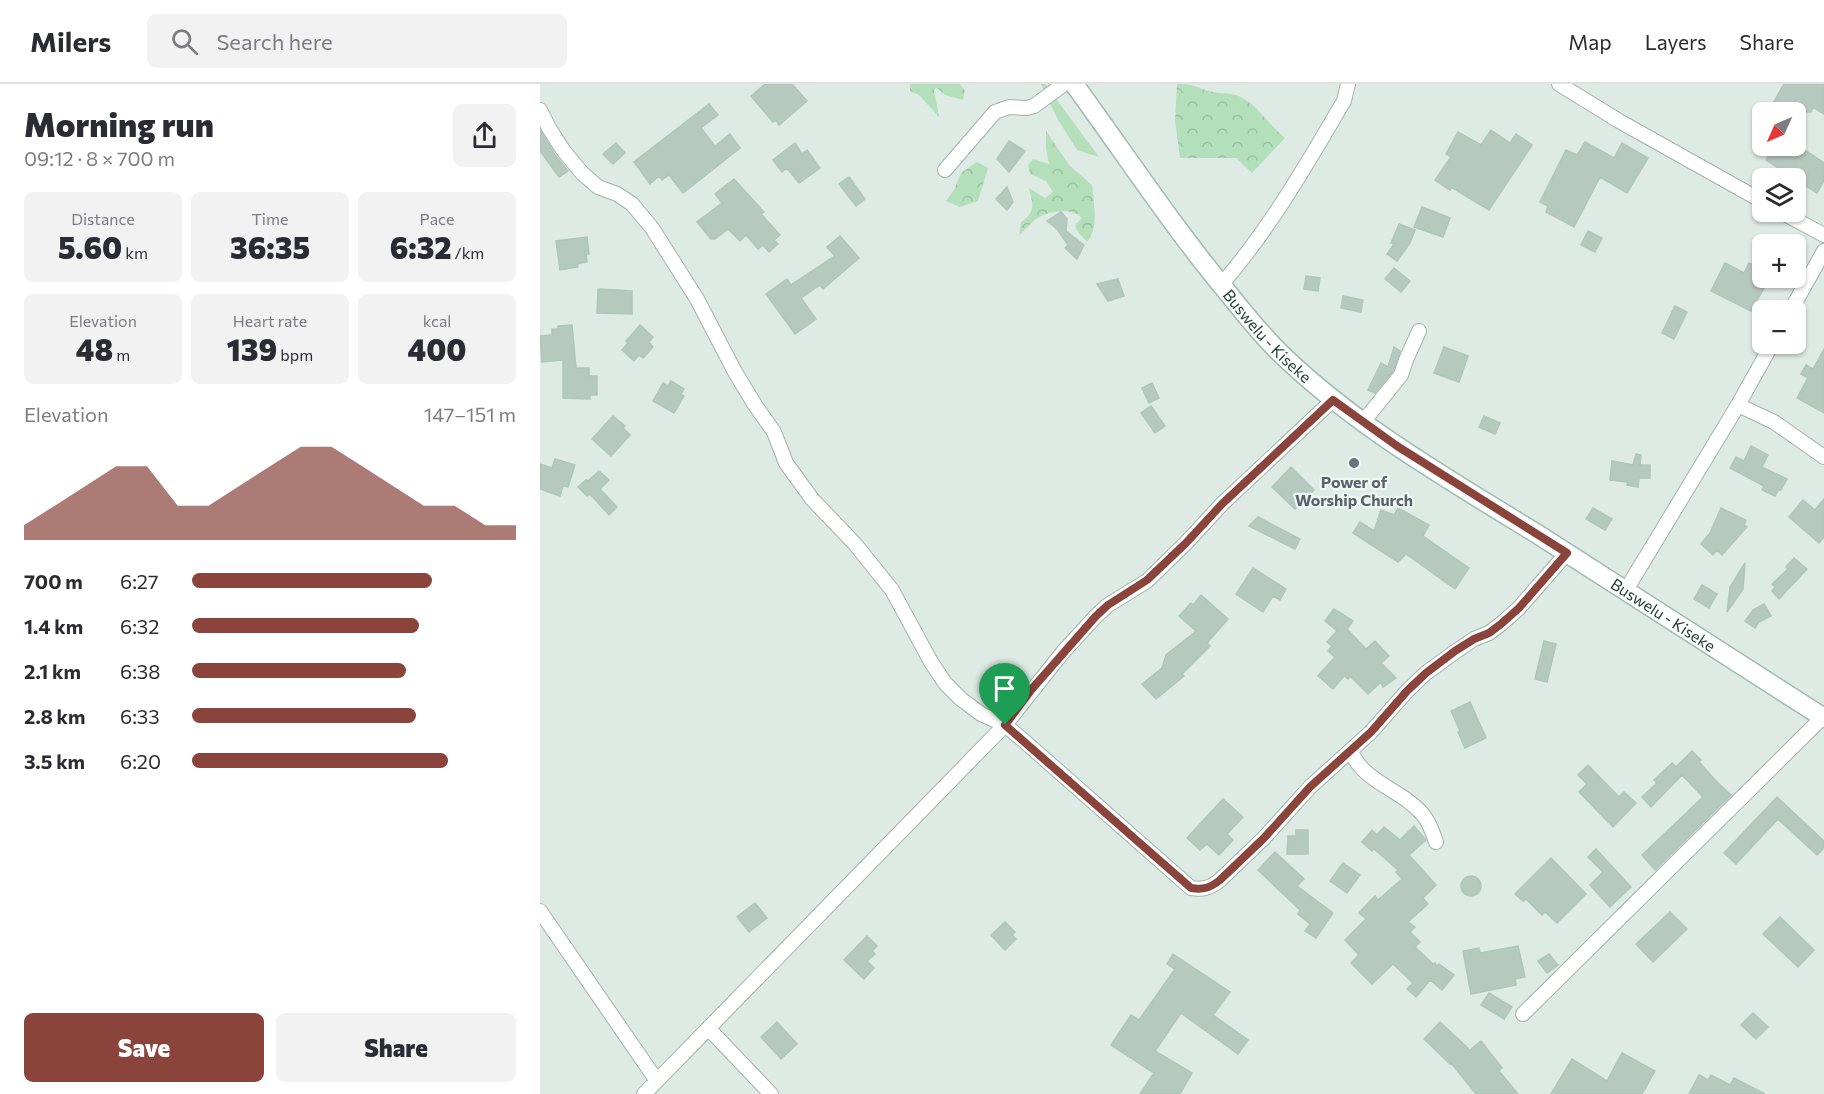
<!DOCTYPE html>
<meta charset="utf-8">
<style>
:root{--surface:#fff;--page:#f2f2f3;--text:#2b2b33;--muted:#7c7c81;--line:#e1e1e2;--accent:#8a443c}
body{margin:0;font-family:Commissioner,sans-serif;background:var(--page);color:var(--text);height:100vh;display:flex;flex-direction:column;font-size:22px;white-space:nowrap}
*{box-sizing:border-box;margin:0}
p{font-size:20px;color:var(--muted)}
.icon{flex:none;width:33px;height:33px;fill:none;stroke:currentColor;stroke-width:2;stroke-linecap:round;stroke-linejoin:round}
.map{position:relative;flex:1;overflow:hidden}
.side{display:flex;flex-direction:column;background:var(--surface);width:540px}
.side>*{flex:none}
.needle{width:39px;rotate:225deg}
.buttons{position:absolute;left:1212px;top:18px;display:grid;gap:12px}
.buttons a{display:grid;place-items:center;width:54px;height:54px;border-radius:9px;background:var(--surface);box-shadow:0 2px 4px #0004;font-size:30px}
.pin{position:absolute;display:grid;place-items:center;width:51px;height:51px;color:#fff;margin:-62px -26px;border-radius:50% 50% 50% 0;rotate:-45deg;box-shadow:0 0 6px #0007}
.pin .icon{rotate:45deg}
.round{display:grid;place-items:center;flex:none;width:63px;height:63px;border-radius:9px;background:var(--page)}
.head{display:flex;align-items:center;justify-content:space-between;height:102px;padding:0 24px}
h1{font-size:33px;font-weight:800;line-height:45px}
.stats{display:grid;grid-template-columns:repeat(3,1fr);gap:9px;height:102px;padding:6px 24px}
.stats div{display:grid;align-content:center;border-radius:9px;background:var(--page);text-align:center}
.stats b{font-size:30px;font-weight:800}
.stats small{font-size:16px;font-weight:400}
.stats p{font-size:16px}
.chart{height:168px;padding:12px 24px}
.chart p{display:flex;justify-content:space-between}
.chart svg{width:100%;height:108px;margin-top:6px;fill:var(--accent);opacity:.7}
.cta{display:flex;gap:12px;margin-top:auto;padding:12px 24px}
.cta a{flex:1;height:69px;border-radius:9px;background:var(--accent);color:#fff;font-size:24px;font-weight:800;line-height:69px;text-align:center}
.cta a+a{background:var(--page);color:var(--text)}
ul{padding:0 24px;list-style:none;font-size:20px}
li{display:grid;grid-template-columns:96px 72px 1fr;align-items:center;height:45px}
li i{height:15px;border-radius:8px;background:var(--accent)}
header{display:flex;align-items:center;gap:36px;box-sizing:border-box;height:84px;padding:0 30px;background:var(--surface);border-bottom:2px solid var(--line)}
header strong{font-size:28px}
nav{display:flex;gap:33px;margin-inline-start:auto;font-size:21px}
.search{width:420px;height:54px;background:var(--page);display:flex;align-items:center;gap:15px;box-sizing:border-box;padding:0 21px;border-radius:9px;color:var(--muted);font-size:22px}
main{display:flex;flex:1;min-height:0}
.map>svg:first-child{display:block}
</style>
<header>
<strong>Milers</strong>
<div class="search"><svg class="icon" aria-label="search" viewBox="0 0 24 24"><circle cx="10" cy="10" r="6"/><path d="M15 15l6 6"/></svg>Search here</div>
<nav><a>Map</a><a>Layers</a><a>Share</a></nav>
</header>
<main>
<section class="side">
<div class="head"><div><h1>Morning run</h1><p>09:12 · 8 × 700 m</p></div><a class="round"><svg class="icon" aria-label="share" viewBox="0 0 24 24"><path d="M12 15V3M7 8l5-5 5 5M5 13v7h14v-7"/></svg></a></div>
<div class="stats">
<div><p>Distance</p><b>5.60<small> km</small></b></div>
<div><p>Time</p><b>36:35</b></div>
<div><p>Pace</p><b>6:32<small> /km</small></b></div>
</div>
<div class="stats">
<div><p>Elevation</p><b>48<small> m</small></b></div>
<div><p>Heart rate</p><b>139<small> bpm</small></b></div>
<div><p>kcal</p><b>400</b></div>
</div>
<div class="chart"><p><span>Elevation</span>147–151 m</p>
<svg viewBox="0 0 160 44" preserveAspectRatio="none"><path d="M0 44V38L10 30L20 22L30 14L40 14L50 30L60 30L70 22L80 14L90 6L100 6L110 14L120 22L130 30L140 30L150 38L160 38V44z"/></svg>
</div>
<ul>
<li><b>700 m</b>6:27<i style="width:74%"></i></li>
<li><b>1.4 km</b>6:32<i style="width:70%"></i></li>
<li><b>2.1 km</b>6:38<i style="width:66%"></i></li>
<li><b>2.8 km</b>6:33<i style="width:69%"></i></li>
<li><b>3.5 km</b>6:20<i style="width:79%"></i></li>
</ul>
<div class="cta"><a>Save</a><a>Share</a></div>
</section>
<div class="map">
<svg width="1284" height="1010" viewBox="0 0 1284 1010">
<defs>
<pattern id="forest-crowns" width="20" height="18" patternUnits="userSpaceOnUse" patternTransform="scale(1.5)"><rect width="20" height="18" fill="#b4dfbb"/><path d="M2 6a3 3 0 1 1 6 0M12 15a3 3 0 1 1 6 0" fill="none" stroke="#9ac0a1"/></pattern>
</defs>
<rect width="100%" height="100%" fill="#deebe4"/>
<path fill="#b4dfbb" d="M501,0H505L559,73L537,66L517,34Z"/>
<path fill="url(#forest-crowns)" d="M370,0H420L425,7L423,16L405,11L396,3L394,6L399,33L379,11L370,7Z
M637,0C653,0 655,3 669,7C678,10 692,8 701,13C717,21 730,42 745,54L712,89L696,74H640L635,36Z
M506,47L529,81L552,101C554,118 559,145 547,158L537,147L535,141L542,134C533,124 513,127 501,132C493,136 486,145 479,151L481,138C496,128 493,120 489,104L505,114L513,108L506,97L490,90L488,81L493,75L509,80L506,64Z
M437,78L448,84L438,117L420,123L406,117L414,106L421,89Z"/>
<path fill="#b6c9bf" stroke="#b0c6ba" stroke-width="1.5" d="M225,0H252L267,17L239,41L236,36L233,38L211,12Z
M1244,0H1284V30L1273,23L1271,28H1228Z
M169,20L178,31L161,44L175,62L190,50L200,64L143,109L129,91L122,96L119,92L110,100L94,78Z
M0,46L15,71L28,87L19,93L0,67Z
M951,46L970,59L976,50L992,61L949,126L911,103L910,106L895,96L911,73L906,70L918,48L941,61Z
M469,57L485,67L469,88L457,75Z
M1045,58L1074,74L1082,59L1108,74L1087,109L1060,93L1034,143L1006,128L1008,122L1000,118L1026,66L1037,71Z
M76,59L85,69L73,80L63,70Z
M255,59L262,70L267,66L280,84L259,99L247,84L242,88L233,76Z
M1256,60L1284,79V97L1277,109L1226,76L1232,66L1245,73L1247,70L1256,75Z
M309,93L325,115L316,122L299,100Z
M194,95L224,128L221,130L240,151L234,156L238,160L229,168L223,161L218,165L206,151L200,157L188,145L175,155H171L157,138L182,119L175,110Z
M467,103L473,118L467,126L456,115Z
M882,123L910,134L903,153L874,143Z
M521,128L527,135L526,147L544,161L537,175L525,164L528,161L517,145L507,137Z
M859,140L875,146L870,159L857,177L847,170L854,160L851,159Z
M1048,147L1062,154L1055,168L1041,161Z
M300,152L319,174L283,205L280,201L261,214L276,235L255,250L226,210L247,195L251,201L295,172L287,163Z
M47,153L49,170H46L47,178L37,180L38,183L20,186L16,157Z
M1185,179L1204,189L1209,179L1222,185V197L1227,199L1211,227L1171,207Z
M854,184L870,197L861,208L845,195Z
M766,192L780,194L778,207L764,205Z
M578,195L584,212L568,217L557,200Z
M58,205L92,207V230L57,229Z
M803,212L823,216L821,228L801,224Z
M1135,222L1147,228L1134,255L1122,249Z
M32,241L36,284H49V292H57V311H50V315L23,314V276L2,278L0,252L12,251V245H18V242Z
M100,241L113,253L109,258L113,263L103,274L99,271L94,277L82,266L88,259L86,257Z
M854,263L860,267L853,287L835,309L828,306L841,279L848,283Z
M904,263L928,272L919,298L894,289Z
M1284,265V329L1257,314L1268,294L1261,290L1266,281L1273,285Z
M131,297L144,305L141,310L144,312L134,329L113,317L123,299L128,302Z
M612,299L619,314L609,319L602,304Z
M611,322L625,342L615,349L601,329Z
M73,332L85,342L83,344L90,351L71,372L52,355Z
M944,332L960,339L955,350L939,343Z
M1211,362L1228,371L1222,383L1247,395L1241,406L1239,405L1235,412L1222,406L1224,402L1190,384L1196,373L1204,377Z
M1096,370L1101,371L1100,381H1110V394H1099L1098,403L1087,401L1088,398L1070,396L1072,377L1093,381Z
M15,375L35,381L28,403L23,402L20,412L0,405V380L12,384Z
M751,383L774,406L755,425L732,403Z
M59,387L69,396L60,405L77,423L69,431L50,410L47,412L38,403L46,396L48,397Z
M1284,415V453L1279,459L1249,433L1263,416L1275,426Z
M858,424L889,441L883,452L929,484L915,505L866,470L858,478L813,449L820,438L834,447L841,426L854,431Z
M1053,424L1072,435L1065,446L1046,435Z
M1181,424L1206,436L1204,441L1207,443L1182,471L1177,466L1173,471L1161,460L1170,449Z
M718,433L760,455L755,465L709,442Z
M1254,474L1267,485L1239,515L1232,507L1235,503L1232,500L1248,485L1246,483Z
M1205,479L1203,505L1187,528L1190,503Z
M713,484L746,505L740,516L733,512L723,528L696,510Z
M1162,501L1177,510L1169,524L1154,515Z
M661,511L688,535L667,559L670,562L642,590L644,592L616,615L602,600L622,584L626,571L656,547L639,532L651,519L653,521Z
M1224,520L1231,532L1219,538L1215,544L1205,537L1213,526Z
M794,525L813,537L807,545L826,565L835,557L849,572L841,579L856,594L843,603L841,598L828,610L810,592L808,595L804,592L793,605L778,592L795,573L788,567L792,562L787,558L797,547L785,537Z
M1004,557L1016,560L1007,598L995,595Z
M930,618L946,654L925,664L918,648L920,647L911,627Z
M1152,667L1161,676L1159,678L1176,697L1191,711L1115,786L1102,771L1163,713L1142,691L1111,723L1102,713L1117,699L1114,696L1132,679L1136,683Z
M1048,681L1079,713L1084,708L1096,719L1073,743L1039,708L1047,700L1038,691Z
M1237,713L1284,757V764L1277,771L1238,735L1196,780L1184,769Z
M683,715L703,733L687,750L693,756L679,771L667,760L660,766L647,754Z
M874,742L886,756L869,771L896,801L883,814L888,820L868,838L875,843L870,848L880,858L875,863L893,880L895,879L897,882L899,880L914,891L902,906L890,896L876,913L867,905L873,899L853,880L832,900L811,879L819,871L805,856L826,835L819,829L835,812L838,816L862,795L856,788L858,786L834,765L832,767L822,758L832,746L837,751L844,743L860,756Z
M756,746H768V770H747L748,752H756Z
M1056,765L1091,803L1070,823L1050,801L1063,788L1048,773Z
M735,768L764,795L757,802L793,829L776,854L765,847L770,840L758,830L760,826L718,786Z
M1011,774L1046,810L1017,839L1005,828L1002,831L986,815L983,817L975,810Z
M803,779L820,791L807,809L790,797Z
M921 802a10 10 0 1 1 20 0a10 10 0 1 1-20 0Z
M215,819L227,834L209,848L197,833Z
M1130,828L1147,845L1113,878L1096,860Z
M1240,833L1274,866L1258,883L1223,850Z
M465,838L475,848L472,851L476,855L465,866L451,851Z
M327,852L337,862L332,867L335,870L327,877L334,884L324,895L304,876Z
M978,862L985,893L975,895L976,901L931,910L923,867L939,864L940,869Z
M633,870L690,908L673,931L708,956L698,970L641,929L615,967L652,989L640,1010H600L614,989L571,961L591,931L599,936L635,885L627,880Z
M1009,870L1018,881L1007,889L998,877Z
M949,909L972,923L964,935L941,921Z
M1213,929L1228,943L1216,955L1201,941Z
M237,938L257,960L241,975L221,953Z
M900,938L930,966L941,957L962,984L959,987L978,1010H936L911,979L910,980L884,955Z
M1082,969L1115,987L1102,1010H1011L1032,975L1067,997Z
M1159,991L1168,996L1171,991L1190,1001L1194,994L1225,1010H1149Z"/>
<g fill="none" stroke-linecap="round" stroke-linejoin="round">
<g stroke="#a0b3ab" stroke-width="16">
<path id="street" d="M1019,0L1079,37L1222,117
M0,26L9,44L23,66L42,89L58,103L77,110L92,120L112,144L157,215L195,288L215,321L234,348L246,379L272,415L315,460L352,506L391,578L405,599L421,615L441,630L465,641L483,656L651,804C663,806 670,804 680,796L724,754L770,703L831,648L867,607L886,589L915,568L934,555L949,549L961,540L979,524L1027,469
M405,86L455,28L469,23L487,24L494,22L524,0
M1241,128L1284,151
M681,201C727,148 763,87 798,27L804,17L808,0
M1251,226L1284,167
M1198,321L1234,338L1284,373
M823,338L861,291L866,276L879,247
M1086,506L1198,321L1232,260
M811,667C823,699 864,706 884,732C890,740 893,749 896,758
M0,827L117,997
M983,930L1283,633
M169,945L231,1010
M104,1010L465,641L523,568L556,532L568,521L607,497L646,459L682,420L793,316"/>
</g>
<g stroke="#9ebbae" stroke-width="21">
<g id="secondary">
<path id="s1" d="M534,0C585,70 633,143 688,209C704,229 719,248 737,266C814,342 910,396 1002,453C1096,513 1189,574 1284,634"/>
</g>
</g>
<use href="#street" stroke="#fff" stroke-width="14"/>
<use href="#secondary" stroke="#fff" stroke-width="18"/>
</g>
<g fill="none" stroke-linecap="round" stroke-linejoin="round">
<g stroke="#fff" stroke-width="12">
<path id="route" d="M793,316L857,362L1027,469L979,524L961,540L949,549L934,555L915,567L886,589L867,607L831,648L770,703L724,754L680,796C670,804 663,806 651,804L465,641L491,606L556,532L568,521L607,496L646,459L682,420Z"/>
</g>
<use href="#route" stroke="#8a443c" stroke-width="8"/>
</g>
<circle fill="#6b7280" stroke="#eef8f2" stroke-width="2" cx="814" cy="379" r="6"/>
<g text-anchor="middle" stroke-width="4.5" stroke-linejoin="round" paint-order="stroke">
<g font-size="16" fill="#1d3d31" stroke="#eef8f2">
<text dy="6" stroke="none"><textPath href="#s1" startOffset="318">Buswelu - Kiseke</textPath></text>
<text dy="6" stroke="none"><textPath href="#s1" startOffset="804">Buswelu - Kiseke</textPath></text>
</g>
<g font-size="16" font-weight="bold" fill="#5b616d" stroke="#eef8f2">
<text x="814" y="404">Power of<tspan x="814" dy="18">Worship Church</tspan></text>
</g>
</g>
</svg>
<div class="buttons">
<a><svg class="needle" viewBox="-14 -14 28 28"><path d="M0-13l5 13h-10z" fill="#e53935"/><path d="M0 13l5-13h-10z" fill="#7c7c81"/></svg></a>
<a><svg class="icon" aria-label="layers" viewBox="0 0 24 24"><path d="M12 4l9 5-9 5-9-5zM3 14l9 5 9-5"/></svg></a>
<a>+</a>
<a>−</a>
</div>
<div class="pin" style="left:465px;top:641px;background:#1e9e55"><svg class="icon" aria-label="arrive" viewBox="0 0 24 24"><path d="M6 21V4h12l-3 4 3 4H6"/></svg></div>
</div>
</main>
